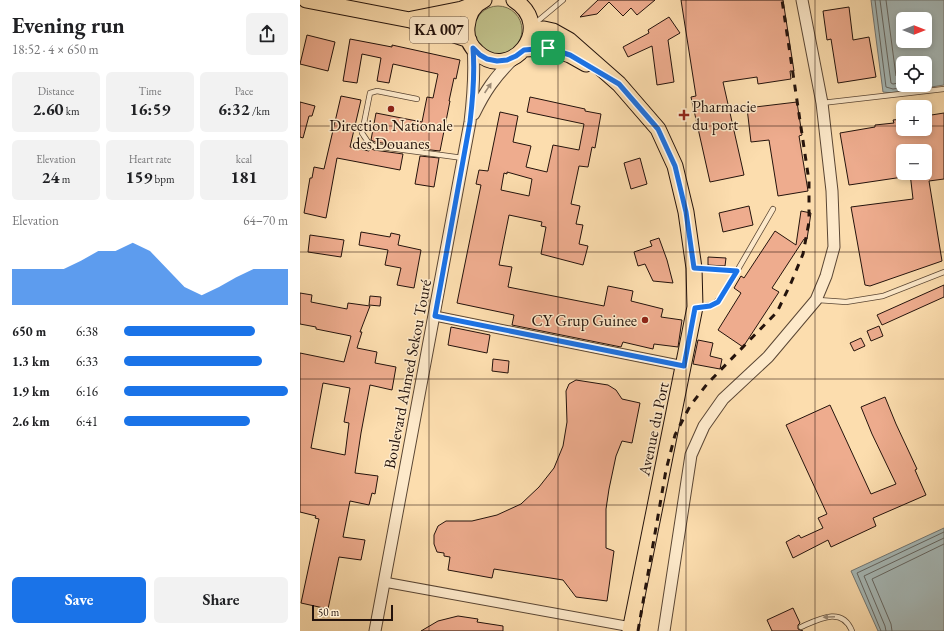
<!DOCTYPE html>
<meta charset="utf-8">
<style>
:root{--surface:#fff;--page:#f2f2f2;--text:#202124;--muted:#757577;--accent:#1a73e8}
body{margin:0;font-family:"EB Garamond",serif;background:var(--page);color:var(--text);height:100vh;display:flex;flex-direction:column;font-size:15px;white-space:nowrap}
*{box-sizing:border-box;margin:0}
p{font-size:13px;color:var(--muted)}
.icon{flex:none;width:22px;height:22px;fill:none;stroke:currentColor;stroke-width:2;stroke-linecap:round;stroke-linejoin:round}
.map{position:relative;flex:1;overflow:hidden}
.details{display:flex;flex-direction:column;background:var(--surface);width:300px}
.details>*{flex:none}
.needle{width:26px;rotate:90deg}
.fabs{position:absolute;left:596px;top:12px;display:grid;gap:8px}
.fabs a{display:grid;place-items:center;width:36px;height:36px;border-radius:6px;background:var(--surface);box-shadow:0 2px 6px #0003;font-size:20px}
.scale{position:absolute;left:12px;bottom:10px;width:81px;box-sizing:border-box;padding-left:4px;border:2px solid #24130c;border-top:0;font-size:11px;line-height:14px;white-space:nowrap;color:#24130c;-webkit-text-stroke:3px #fde9ca;paint-order:stroke}
.pin{position:absolute;display:grid;place-items:center;width:34px;height:34px;color:#fff;margin:-17px;border-radius:8px;box-shadow:0 2px 6px #0006}
.round{display:grid;place-items:center;flex:none;width:42px;height:42px;border-radius:6px;background:var(--page)}
.overview{display:flex;align-items:center;justify-content:space-between;height:68px;padding:0 12px}
h1{font-size:22px;font-weight:700;line-height:30px}
.figures{display:grid;grid-template-columns:repeat(3,1fr);gap:6px;height:68px;padding:4px 12px}
.figures div{display:grid;align-content:center;border-radius:6px;background:var(--page);text-align:center}
.figures b{font-size:17px;font-weight:700}
.figures small{font-size:11px;font-weight:400}
.figures p{font-size:11px}
.chart{height:112px;padding:8px 12px}
.chart p{display:flex;justify-content:space-between}
.chart svg{width:100%;height:72px;margin-top:4px;fill:var(--accent);opacity:.7}
.button{display:flex;gap:8px;margin-top:auto;padding:8px 12px}
.button a{flex:1;height:46px;border-radius:6px;background:var(--accent);color:#fff;font-size:16px;font-weight:700;line-height:46px;text-align:center}
.button a+a{background:var(--page);color:var(--text)}
ul{padding:0 12px;list-style:none;font-size:13px}
li{display:grid;grid-template-columns:64px 48px 1fr;align-items:center;height:30px}
li i{height:10px;border-radius:5px;background:var(--accent)}
main{display:flex;flex:1;min-height:0}
.map>svg:first-child{display:block}
</style>
<main>
<section class="details">
<div class="overview"><div><h1>Evening run</h1><p>18:52 · 4 × 650 m</p></div><a class="round"><svg class="icon" aria-label="share" viewBox="0 0 24 24"><path d="M12 15V3M7 8l5-5 5 5M5 13v7h14v-7"/></svg></a></div>
<div class="figures">
<div><p>Distance</p><b>2.60<small> km</small></b></div>
<div><p>Time</p><b>16:59</b></div>
<div><p>Pace</p><b>6:32<small> /km</small></b></div>
</div>
<div class="figures">
<div><p>Elevation</p><b>24<small> m</small></b></div>
<div><p>Heart rate</p><b>159<small> bpm</small></b></div>
<div><p>kcal</p><b>181</b></div>
</div>
<div class="chart"><p><span>Elevation</span>64–70 m</p>
<svg viewBox="0 0 160 44" preserveAspectRatio="none"><path d="M0 44V22L10 22L20 22L30 22L40 17L50 11L60 11L70 6L80 11L90 22L100 33L110 38L120 33L130 27L140 22L150 22L160 22V44z"/></svg>
</div>
<ul>
<li><b>650 m</b>6:38<i style="width:80%"></i></li>
<li><b>1.3 km</b>6:33<i style="width:84%"></i></li>
<li><b>1.9 km</b>6:16<i style="width:100%"></i></li>
<li><b>2.6 km</b>6:41<i style="width:77%"></i></li>
</ul>
<div class="button"><a>Save</a><a>Share</a></div>
</section>
<div class="map">
<svg width="644" height="631" viewBox="0 0 644 631">
<rect width="100%" height="100%" fill="#fcddae"/>
<filter id="stains"><feTurbulence type="fractalNoise" baseFrequency=".005" numOctaves="4"/><feColorMatrix values="0 0 0 0 .2 0 0 0 0 .09 0 0 0 0 .02 0 0 0 .5 -.17"/></filter>
<radialGradient id="worn" r=".72"><stop offset=".6" stop-color="#630" stop-opacity="0"/><stop offset="1" stop-color="#630" stop-opacity=".3"/></radialGradient>
<path fill="#c0c08a" stroke="#726a4b" d="M174 30a24 24 0 1 1 48 0a24 24 0 1 1-48 0Z"/>
<path fill="#a5b8b7" stroke="#717673" fill-rule="evenodd" d="M571,0H644V85L593,93L583,92ZM603,19H625V41H603ZM603,63H625V85H603Z
M644,528V631H578L551,571Z"/>
<g fill="none" stroke-linecap="round" stroke-linejoin="round">
<path stroke="#646662" stroke-width="1" d="M575,0L586,87L593,89L617,85
M580,0L591,83L593,84L603,82
M586,0L596,76L598,77L603,76
M581,631L557,573L644,532
M586,631L585,626L564,576L644,538
M592,631L591,624L572,579L644,544"/>
</g>
<path fill="#eeac8e" stroke="#24130c" fill-rule="evenodd" d="M298,0H355L337,15L331,8L323,16L309,2L297,14L280,17Z
M381,0H483L494,71H490L491,79L458,84L457,77L423,82L444,175L410,182L391,97L396,96Z
M549,7L553,40L569,37L576,77L538,83L531,39L527,40L523,11Z
M369,17L380,33L368,40L374,82L357,85L352,46L328,57L323,47L349,33L348,30Z
M7,35L35,42L28,71L0,64Z
M50,39L92,47V45L160,60L156,79L154,78L149,101H150L140,151L122,149V146L105,142L104,146L75,142L71,140L76,113L122,122L127,97L133,98L138,74L93,64L89,83L77,81L81,58L62,54L57,83L43,81Z
M41,96L61,100L50,147L69,151L70,148L74,150L103,154L100,170L37,158L26,218L4,213L10,178H12L14,167L24,169Z
M230,97L285,109V111L301,114L295,148L292,147L288,167L279,166L271,204L280,206L276,224L283,225L279,244L288,246L283,265L241,254L246,227L241,226L242,222L209,215L199,265L212,267L208,287L304,306L308,286L333,291L331,301L363,309L361,317L382,320L378,347L354,344L353,349L323,342L321,347L212,325L214,315L157,303L181,185L176,184L179,170L188,171L200,112L218,116L213,142L231,146L226,167L247,172L253,145L279,150L284,124L227,112ZM207,172L232,179L229,196L201,190L204,173L207,174Z
M0,102L15,106L12,116H9L3,138L0,137Z
M497,102L502,135L499,136L508,191L478,196L469,140L451,142L447,108Z
M644,113V179L629,181L642,261L570,286L565,285L551,207L613,199L610,173H625V151H603V177L549,185L540,133L575,127V125L594,123L593,120L603,119V129H625V116Z
M120,156L139,158L134,187L115,184Z
M340,158L347,184L331,189L324,163Z
M449,206L453,225L423,232L419,213Z
M501,211L511,213L507,239H504L472,288L479,292L443,347L418,330L441,293L434,288L441,276L444,278L475,231L496,245Z
M61,232L90,237L91,233L100,235L98,245L121,250L114,288L97,285L101,268L85,265L88,250L59,245Z
M10,235L44,240L41,257L8,252Z
M359,238L367,260L373,283L353,281L345,264L338,266L334,252L352,246L350,241Z
M408,257L426,258L425,266L408,265Z
M644,285V297L582,325L577,315Z
M0,293L12,295L11,302L47,309L48,303L70,306L60,332H62L57,348L77,352L75,363L96,367L92,390L70,385L61,433L55,473L78,476L75,494L72,493L69,505L50,501L43,537L65,540L61,560L39,557L28,609L1,603L19,519L15,518L16,516L0,512V353L44,362L51,336L16,329V327L0,324ZM23,383L50,388L44,422L49,423L45,455L11,448Z
M70,296L81,297L80,306L69,305Z
M579,326L583,336L571,341L567,331Z
M151,327L190,335L187,353L148,345Z
M561,338L565,346L554,351L550,343Z
M398,340L413,343L410,356L422,359L420,369L393,364Z
M193,359L209,361L208,373L192,371Z
M276,380L308,385L316,390L322,399L340,403L332,443L322,441L316,456L309,489L306,509V548L314,551L307,601L276,597L263,580L194,569L192,578L148,570L150,557L144,556V553L137,552L134,544V535L138,526L146,521H172L197,515L221,504L239,487L254,468L263,446L267,422L266,391L269,384Z
M585,397L596,424L617,469L615,470L626,495L573,518L576,526L531,547L528,540L493,558L486,542L499,535L501,538L523,528L518,518L527,514L486,425L530,405L571,494L596,484L572,434L561,407Z
M493,608L500,623L498,625V629L503,631H472L467,620Z
M158,616L178,619L177,622L203,626V631H121L138,621Z"/>
<g fill="none" stroke-linecap="round" stroke-linejoin="round">
<g stroke="#5a4634" stroke-width="6">
<path id="service" d="M233,25L263,0
M117,99L77,91L70,93L62,133L68,142L74,146L163,158
M522,103L644,89
M396,268L437,271
M518,300L546,302L583,296L644,272
M397,307C414,305 416,305 426,290L473,209
M501,627C519,619 542,606 552,631"/>
</g>
<g stroke="#5a4634" stroke-width="11">
<path id="minor" d="M135,316L384,366
M84,582L331,627"/>
</g>
<g stroke="#5a4634" stroke-width="13">
<path id="tertiary" d="M174,114C185,91 195,77 213,59
M75,631L170,122C173,97 175,73 173,48
M364,631L391,455L404,426L423,399L468,357L516,300L526,276L534,247L532,191L522,103L502,0"/>
</g>
<g stroke="#24130c" stroke-width="17">
<path id="primary" d="M6,0L110,20L169,40
M184,0C173,5 168,16 167,27C166,37 170,46 177,52C210,84 257,27 214,0
M112,19L162,9L180,2
M232,30L244,29L253,31L269,40L319,84L358,129L375,166L386,212L394,268L395,307L330,631
M224,49L248,48L270,55L286,64"/>
</g>
<use href="#service" stroke="#fde9ca" stroke-width="4.5"/>
<use href="#minor" stroke="#fde9ca" stroke-width="9"/>
<use href="#tertiary" stroke="#fde9ca" stroke-width="11"/>
<use href="#primary" stroke="#fcddae" stroke-width="15"/>
<path stroke="#24130c" stroke-width="3" stroke-dasharray="7 7" stroke-linecap="butt" d="M338,631L366,470L375,435L390,406L407,384L477,312L491,283L503,254L509,222V181L482,0"/>
</g>
<defs><path id="oneway-solid" d="M-6-.8H1V-3.2L6.5 0L1 3.2V.8H-6Z"/></defs>
<g fill="#9b8974">
<use href="#oneway-solid" transform="translate(188 88) rotate(-56)"/>
<use href="#oneway-solid" transform="translate(529 617) rotate(177)"/>
</g>
<g fill="none" stroke-linecap="round" stroke-linejoin="round">
<g stroke="#fff" stroke-width="8">
<path id="route" d="M173,48L180,55L187,59L197,61L207,60L216,56L224,50L248,48L270,55L319,84L358,129L375,166L386,212L394,268L437,271L418,302L410,306L395,308L384,366L135,316L170,122C173,97 175,73 173,48Z"/>
</g>
<use href="#route" stroke="#1a73e8" stroke-width="5"/>
</g>
<path fill="none" stroke="#24130c" stroke-width="1" stroke-opacity="0.55" d="M129,0V631M258,0V631M386,0V631M515,0V631M0,126H603M625,126H644M0,252H644M0,379H644M0,505H644"/>
<g fill="#8f2418" stroke="#fde9ca" stroke-width="1.5">
<circle cx="91" cy="109" r="4"/>
<path d="M382 109h4v4h4v4h-4v4h-4v-4h-4v-4h4z"/>
<circle cx="345" cy="320" r="4"/>
</g>
<g text-anchor="middle" stroke-width="3" stroke-linejoin="round" paint-order="stroke">
<rect fill="#fde9ca" stroke="#655345" stroke-width="1" x="110" y="17" width="58" height="26" rx="3"/>
<g font-size="15" font-weight="bold" fill="#24130c">
<text x="139" y="35">KA 007</text>
</g>
<g font-size="16" fill="#24130c" stroke="#fde9ca" text-anchor="start">
<text x="392" y="112">Pharmacie<tspan x="392" dy="18">du port</tspan></text>
<text x="91" y="131" text-anchor="middle">Direction Nationale<tspan x="91" dy="18">des Douanes</tspan></text>
<text x="337" y="326" text-anchor="end">CY Grup Guinee</text>
</g>
<g font-size="16" fill="#24130c" stroke="#fde9ca">
<text transform="translate(107 374) rotate(-79)" y="6">Boulevard Ahmed Sekou Touré</text>
<text transform="translate(353 429) rotate(-78)" y="6">Avenue du Port</text>
</g>
</g>
<rect width="100%" height="100%" filter="url(#stains)"/>
<rect width="100%" height="100%" fill="url(#worn)"/>
</svg>
<div class="fabs">
<a><svg class="needle" viewBox="-14 -14 28 28"><path d="M0-13l5 13h-10z" fill="#e53935"/><path d="M0 13l5-13h-10z" fill="#757577"/></svg></a>
<a><svg class="icon" aria-label="locate" viewBox="0 0 24 24"><circle cx="12" cy="12" r="6"/><path d="M12 2v4M12 18v4M2 12h4M18 12h4"/></svg></a>
<a>+</a>
<a>−</a>
</div>
<div class="scale">50 m</div>
<div class="pin" style="left:248px;top:48px;background:#1e9e55"><svg class="icon" aria-label="arrive" viewBox="0 0 24 24"><path d="M6 21V4h12l-3 4 3 4H6"/></svg></div>
</div>
</main>
